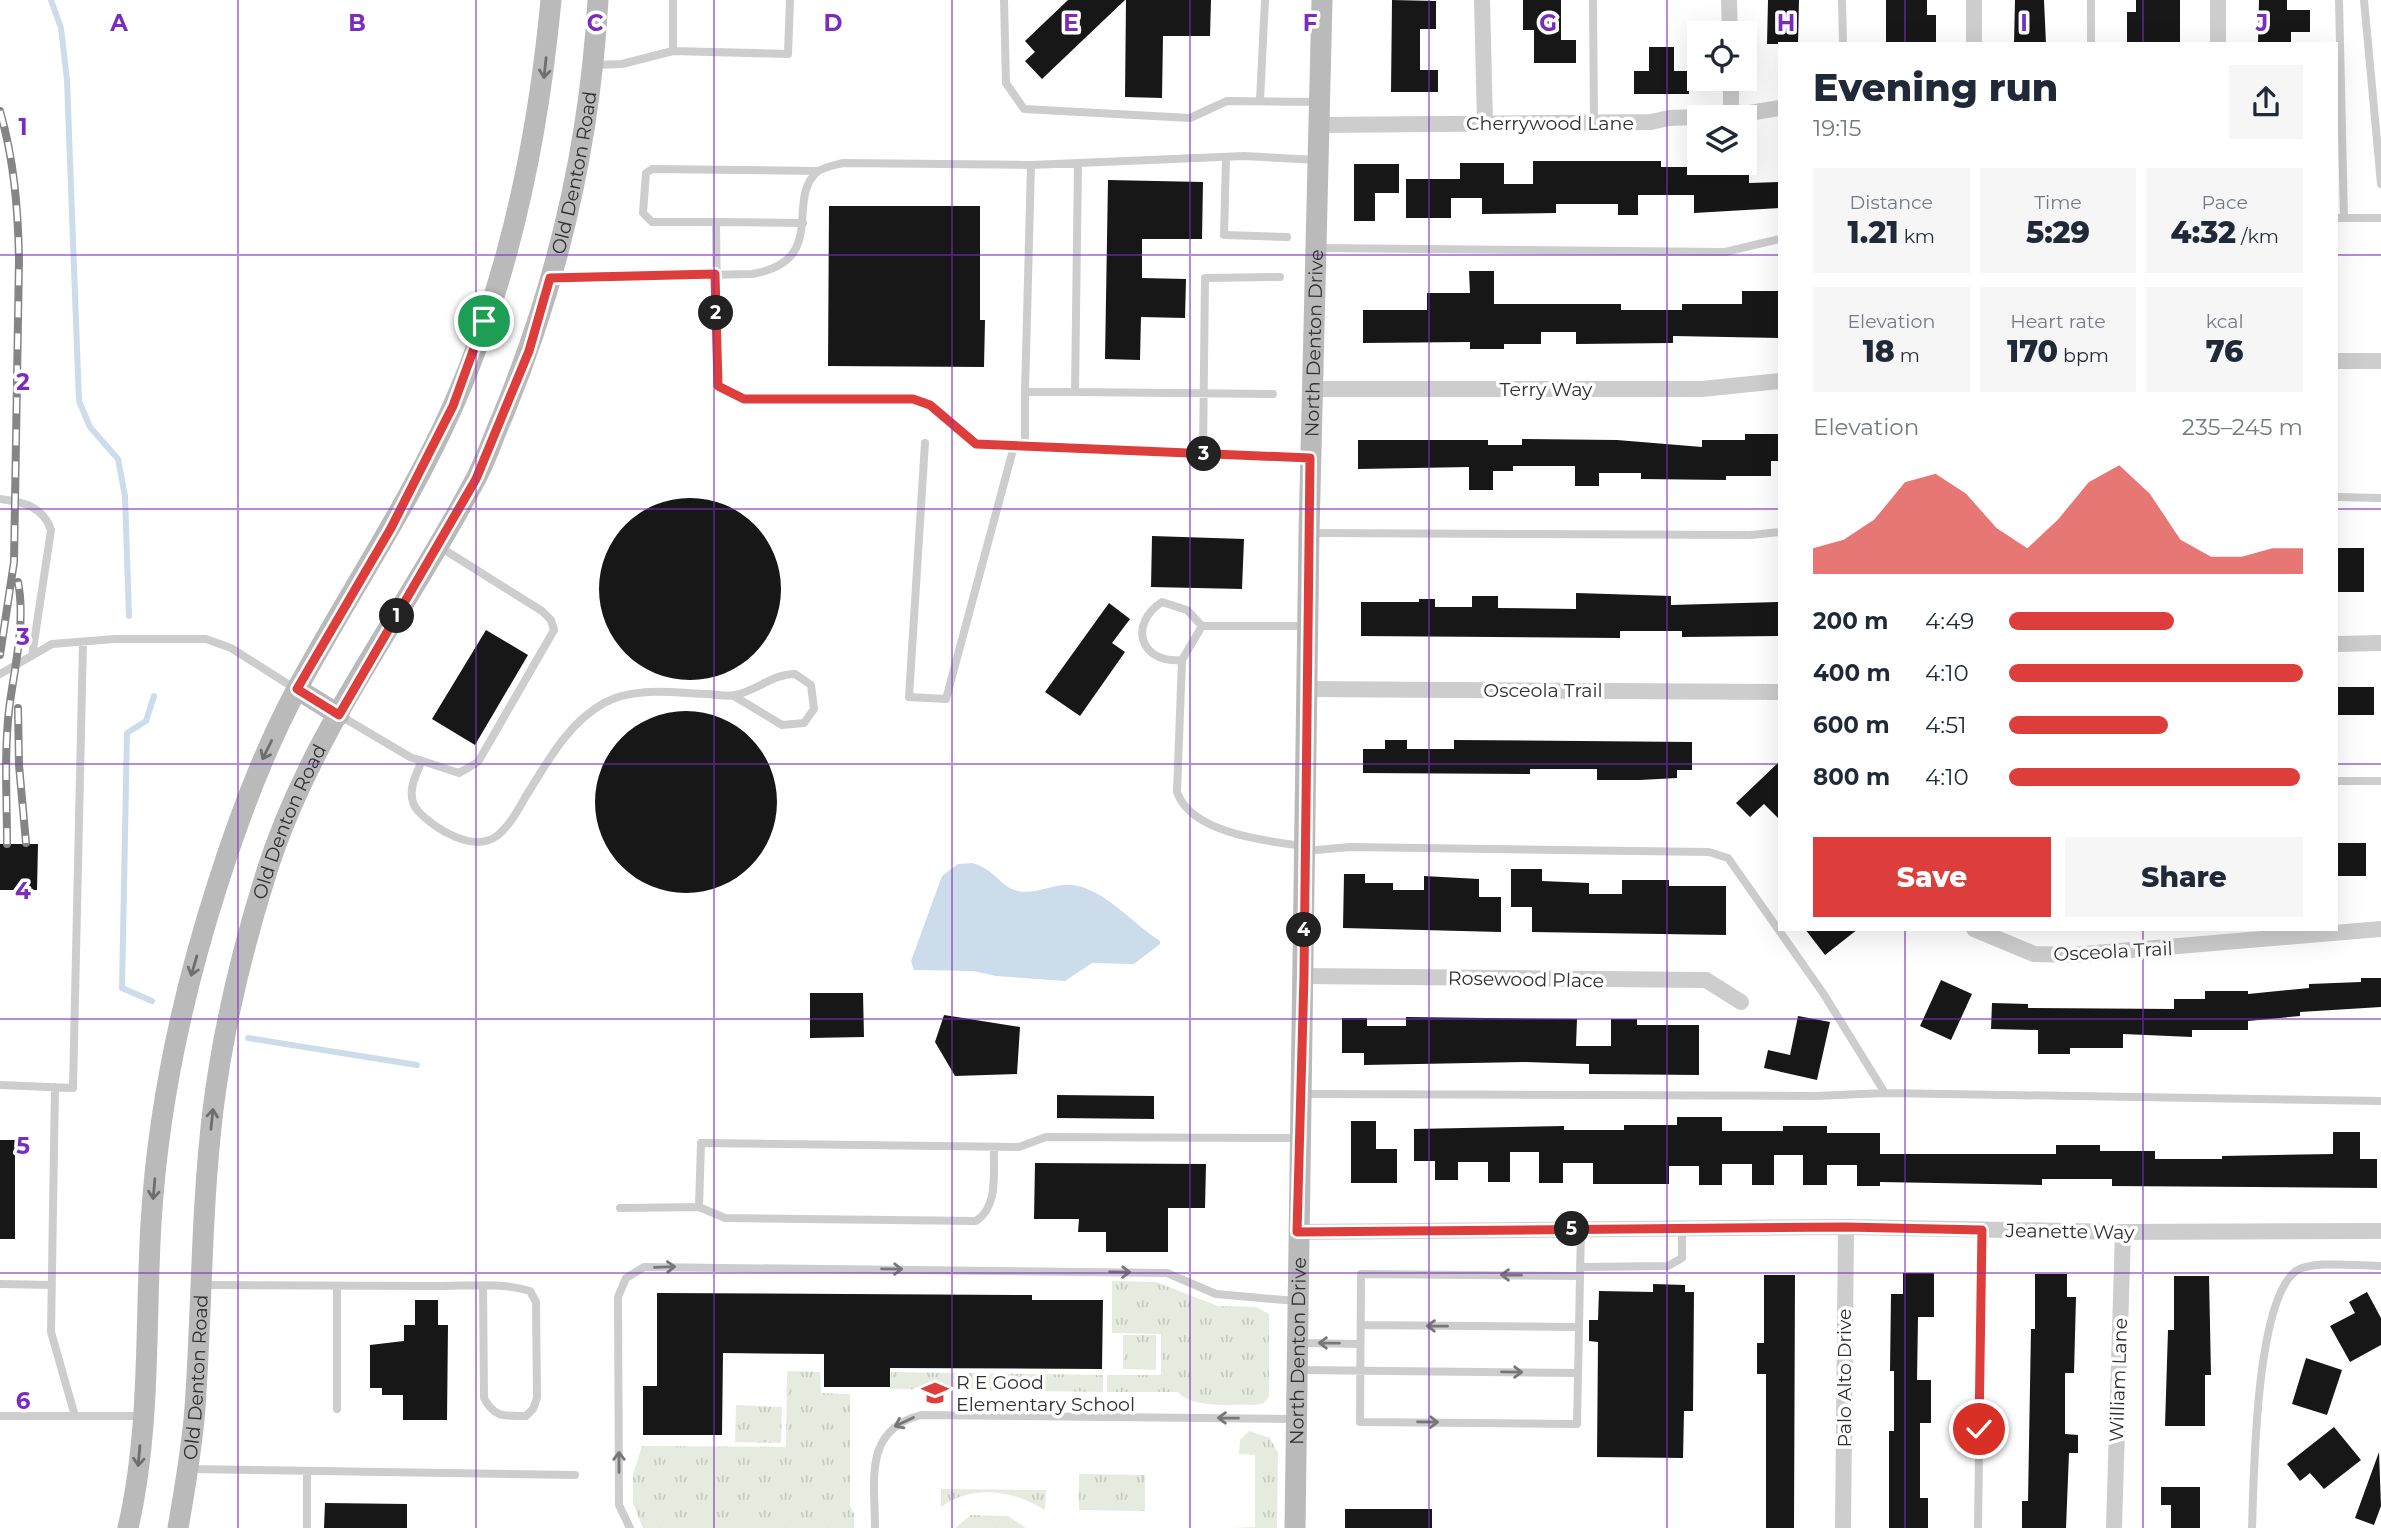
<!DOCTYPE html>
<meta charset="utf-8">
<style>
:root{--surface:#fff;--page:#f6f6f7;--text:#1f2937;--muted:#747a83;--accent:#dd3e3c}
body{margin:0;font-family:Montserrat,sans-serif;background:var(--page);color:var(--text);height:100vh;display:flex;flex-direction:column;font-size:26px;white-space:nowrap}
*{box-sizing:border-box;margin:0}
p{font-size:23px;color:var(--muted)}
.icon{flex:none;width:38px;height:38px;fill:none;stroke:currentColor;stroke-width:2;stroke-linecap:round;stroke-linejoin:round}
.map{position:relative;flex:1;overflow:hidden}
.side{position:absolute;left:1778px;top:42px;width:560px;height:889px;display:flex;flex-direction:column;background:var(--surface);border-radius:0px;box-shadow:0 7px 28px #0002}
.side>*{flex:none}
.buttons{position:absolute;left:1687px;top:21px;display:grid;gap:14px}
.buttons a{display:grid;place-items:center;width:70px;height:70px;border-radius:0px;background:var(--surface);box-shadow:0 7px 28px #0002;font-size:35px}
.pin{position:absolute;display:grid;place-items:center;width:60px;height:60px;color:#fff;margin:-30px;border:4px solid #fff;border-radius:50%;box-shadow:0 2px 7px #0007}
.km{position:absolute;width:35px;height:35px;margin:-18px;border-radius:50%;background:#222;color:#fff;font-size:19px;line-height:35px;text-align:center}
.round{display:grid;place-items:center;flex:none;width:74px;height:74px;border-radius:0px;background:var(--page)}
.overview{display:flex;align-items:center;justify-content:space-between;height:119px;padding:0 35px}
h1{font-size:38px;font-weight:800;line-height:52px}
.stats{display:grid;grid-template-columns:repeat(3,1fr);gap:10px;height:119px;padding:7px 35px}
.stats div{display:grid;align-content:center;border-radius:0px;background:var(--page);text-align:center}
.stats b{font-size:30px;font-weight:800}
.stats small{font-size:19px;font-weight:400}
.stats p{font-size:19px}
.chart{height:196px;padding:14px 35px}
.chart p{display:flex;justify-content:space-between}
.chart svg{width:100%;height:126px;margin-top:7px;fill:var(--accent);opacity:.7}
.button{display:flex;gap:14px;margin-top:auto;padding:14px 35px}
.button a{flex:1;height:80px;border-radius:0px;background:var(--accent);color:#fff;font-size:28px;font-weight:800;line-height:80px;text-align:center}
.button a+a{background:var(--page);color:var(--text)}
ul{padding:0 35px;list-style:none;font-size:23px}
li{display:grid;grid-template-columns:112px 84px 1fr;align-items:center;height:52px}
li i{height:18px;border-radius:9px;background:var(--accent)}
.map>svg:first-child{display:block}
</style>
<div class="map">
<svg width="2381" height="1528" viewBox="0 0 2381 1528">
<defs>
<pattern id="grass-tufts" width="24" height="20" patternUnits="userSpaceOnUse" patternTransform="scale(1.75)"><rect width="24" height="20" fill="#e5ecdf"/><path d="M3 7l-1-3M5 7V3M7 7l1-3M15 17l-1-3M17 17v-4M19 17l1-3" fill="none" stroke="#c5cbc0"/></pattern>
</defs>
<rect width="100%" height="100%" fill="#fff"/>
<path fill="url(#grass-tufts)" d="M1112,1281L1156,1282L1218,1306L1256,1307L1269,1314V1396L1264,1403L1255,1405C1235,1404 1191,1409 1178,1392H1107V1375H1161V1334L1112,1333Z
M1123,1335H1156V1370L1123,1369Z
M787,1371L820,1372L821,1393L850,1394V1506L854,1514V1528H643L633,1503V1474L642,1446L786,1447Z
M891,1372L1103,1375V1392L890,1389Z
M736,1405L782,1407L781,1443L735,1442Z
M1249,1431L1270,1438L1278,1453L1277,1528H1233L1255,1527V1455L1239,1454L1240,1440Z
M1079,1474L1145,1475V1511L1079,1510Z
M941,1489L1046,1490L1045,1510C1013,1490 973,1484 941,1507Z
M971,1515L1008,1516L1026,1528H955Z"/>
<path fill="#ccdceb" d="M972,863C995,869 1000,887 1018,891C1036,895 1055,883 1072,885C1105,889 1133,924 1160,941V944L1134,964L1092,963L1065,981L996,976L973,971L914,970L911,961L942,876L958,864Z"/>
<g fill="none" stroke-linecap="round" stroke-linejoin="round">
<path stroke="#ccdceb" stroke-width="6" d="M51,0L61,28L67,80L79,401L90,427L118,459L125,496L129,616
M152,1001L122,988L127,733L146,721L154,696
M248,1038L417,1065"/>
</g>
<path fill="#171717" d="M1068,0H1125L1042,79L1025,61L1035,52L1025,41Z
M1126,0H1211L1210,36H1163L1162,98L1125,97Z
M1392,0L1436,1V29H1420V70H1438V92H1391Z
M1523,0H1561V40H1576V63H1534V30H1523Z
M1768,0H1799L1798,44H1767Z
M1886,0H1927V15H1936V44H1886Z
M2015,0H2044L2046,44H2014Z
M2136,0H2180V44H2127V12H2136Z
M2259,0H2287V10H2310V32H2291V44H2258Z
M1649,47H1674V71H1689V94H1634V71H1649Z
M1533,161H1661V167H1724V163H1749V183L1780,182V208L1694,213V195H1638V215H1618V204H1556V213L1482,214V198H1451V218H1406V179H1460V163H1504V184H1533Z
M1354,164H1399V193H1375V221H1354Z
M1108,180L1203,182L1202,239H1142V278L1186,279L1185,318L1141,317L1140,360L1105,359Z
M829,206H980V320H985L984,367L828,366Z
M1469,271H1494V304H1621V310H1682V304H1742V291H1780V338L1673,336V343L1576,344V332H1541V344H1504V349H1470V342L1363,343V310H1427V293H1470Z
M1745,434H1780V461H1771V476H1726V480L1641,479V473H1599V486H1575V466H1513V471H1493V490H1469V467L1358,469V440H1488V445H1522V439L1617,440L1702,447V440H1745Z
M599 589a91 91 0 1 1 182 0a91 91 0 1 1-182 0Z
M1152,536L1244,539L1242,589L1151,587Z
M2336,548H2364V592H2337Z
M1576,593L1671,596V605L1778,602V636L1682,637V631H1620V638L1361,636V602H1419V599H1435V607H1472V596H1498V608L1576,609Z
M1109,603L1130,619L1112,643L1125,652L1080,716L1045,692Z
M486,630L528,655L475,745L432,719Z
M2336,687H2374V715H2336Z
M595 802a91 91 0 1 1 182 0a91 91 0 1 1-182 0Z
M1385,740H1407V749H1454V740L1692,742V770H1677V778L1640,780H1597V769H1530V774L1363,773V749H1385Z
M1780,761V820L1764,804L1750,817L1736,803Z
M2338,843H2366V876H2338Z
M0,844H38L37,890H0Z
M1511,869H1542V881L1589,883V894H1622V880H1669V886H1726V935L1532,932V907H1511Z
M1344,874H1365V883H1393V890H1424V876L1479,879V897H1501V932L1343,928Z
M1805,929H1858L1825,955Z
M2361,978H2381V1007L2300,1012V1016L2248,1021V1030H2192V1037L2123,1034V1048H2070V1054H2038V1030L1991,1029L1992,1003L2028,1004V1008L2174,1009V999H2205V991H2248V994L2309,988V984L2361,982Z
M1941,980L1972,994L1951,1040L1920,1026Z
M810,993H863L864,1037L810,1038Z
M944,1015L1020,1027L1017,1074L955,1076L935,1042Z
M1798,1016L1830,1022L1817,1080L1764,1068L1768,1050L1790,1055Z
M1406,1017L1577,1019L1576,1046H1611V1019H1637V1025H1699V1075L1589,1074V1064L1525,1062L1364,1065V1053H1342V1018H1367V1026H1406Z
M1057,1095L1154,1096V1119L1057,1118Z
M1677,1117H1722V1131H1783V1126H1827V1133H1880V1154H2056V1145H2100V1151H2155V1159H2222V1156L2333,1154V1132H2360V1159H2377V1188L2112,1186V1179H2042V1185L1880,1182V1186H1857V1165H1827V1185H1803V1155H1774V1185H1752V1164H1722V1185H1699V1166H1669V1184H1593V1163H1563V1183H1539V1152H1510V1182H1488V1162H1458V1180H1435V1161H1414V1129L1564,1126V1130H1624V1125H1677Z
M1351,1121H1376V1149H1397V1183H1351Z
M0,1140H15V1239H0Z
M1035,1163L1206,1164L1205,1208H1168V1252H1106V1232H1078L1079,1219H1034Z
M1903,1273H1934V1317H1918L1917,1380H1931V1423H1920V1498H1928V1528H1889V1431H1894V1371H1890L1891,1294H1903Z
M2035,1274H2067V1297H2076L2074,1373H2065V1434L2078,1435V1453H2069L2066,1528H2022V1501H2028L2031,1329H2035Z
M1764,1275H1795L1794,1528H1766V1374H1757V1343H1764Z
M2174,1276H2209L2211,1375H2205V1426H2165L2168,1330H2174Z
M1653,1284L1685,1285V1292H1694L1693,1411H1684L1683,1458L1597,1457L1598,1342L1589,1341V1320H1598L1599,1291L1653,1292Z
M2367,1292L2381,1318V1345L2350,1362L2330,1326L2355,1313L2349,1302Z
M657,1293L1032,1295V1300H1103L1102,1369L890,1368V1387H824V1354L723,1353L722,1435H643V1386H657Z
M415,1300H438V1325H448L447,1420H403V1395H382V1388H370V1345L404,1341V1325H415Z
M2306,1358L2342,1370L2327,1415L2292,1404Z
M2334,1427L2361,1460L2324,1489L2310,1473L2300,1481L2287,1464Z
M2379,1452L2381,1506L2374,1525L2355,1518Z
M2161,1487H2200V1528H2171V1505H2161Z
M325,1503L407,1504V1528H324Z
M1345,1509H1432V1528H1345Z"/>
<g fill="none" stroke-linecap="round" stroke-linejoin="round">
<path stroke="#cdcdcd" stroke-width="8" d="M1004,0L1006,83L1024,109L1190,118L1227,101L1320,102
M1593,0L1594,122
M1842,0L1843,44
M2091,0V44
M2339,0L2344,218
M2364,0L2381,184
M673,51L788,54L790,0
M593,65L622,64L673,51V0
M1260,101L1265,0
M1226,157L1224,235L1287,237
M818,171L652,169L646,173L643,213L652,222H716L718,386L744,399H913L930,405L976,444L1310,458
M2336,218H2381
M716,222L803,223
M1319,248L1725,252L1780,239
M552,278L752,274C829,261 785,200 817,172C823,167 835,165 843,163L1031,165L1244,156L1318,160
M1025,392L1031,165
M1075,392L1273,394
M925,443L909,697L946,699L1014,446
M1025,446V392H1075L1078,163
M1203,454L1205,278L1280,277
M2336,497L2381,498
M0,499C23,502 43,506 51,530L32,656
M1312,533L1751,535L1780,532
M1182,660C1140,664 1128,624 1162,602L1187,610L1202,626
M0,674L52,644L115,639H206L231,648L294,688
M339,715L410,757L459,773L478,762L554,630L551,620L542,611L440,547
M422,761C415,776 405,796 418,811C434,829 475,854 498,835C510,825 518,810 526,796C548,761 567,724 604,703C635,686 674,693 709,694C717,695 727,697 735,695C757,691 772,674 795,674L811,685L814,709L804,723L782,725L734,696
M2336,781H2381
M1303,846C1265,841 1191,833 1177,792L1182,660L1202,626H1307
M1305,851L1350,847L1709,852L1728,858L1823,993L1885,1093L2381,1101
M0,1085L73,1088L83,642
M55,1087L51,1332L75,1416
M1303,1094L1815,1096L1885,1093
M994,1147C993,1173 999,1206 976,1221L725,1218L699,1207L701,1143L1019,1147L1046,1137L1299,1138
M620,1208L699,1207
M1580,1267L1668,1266L1682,1258V1228
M1579,1276L1361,1274L1360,1422L1577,1424L1581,1228
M0,1284L52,1285
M201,1285C277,1285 353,1286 428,1286C461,1287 499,1281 530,1291L536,1302L537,1398L533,1409L526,1416C505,1416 494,1418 484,1398L483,1287
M337,1286V1409
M1361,1325L1579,1327
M1300,1343L1360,1344
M1300,1370L1578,1373
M0,1416H143
M188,1469L575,1475
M307,1472V1528
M630,1528L619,1505L618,1297L626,1278L644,1267L1167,1273L1216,1294L1296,1301
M875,1528C875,1480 863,1430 921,1415L1296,1419
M1978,1528L1982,1230
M2252,1528C2254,1477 2255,1301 2296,1271C2311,1260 2361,1266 2381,1266"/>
<path stroke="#cdcdcd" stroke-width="16" d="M1482,0L1485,122
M1729,0L1730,33
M1974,0V44
M2218,0V44
M1731,79V116
M1319,125L1651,122L1669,118L1731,116L1780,108
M2336,361H2381
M1311,389H1702L1780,381
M2336,644L2381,643
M1306,689L1780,692
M1974,929L2034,954L2072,955L2381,929
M1304,976L1706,980L1741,1002
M1297,1232L1846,1227L2123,1232L2381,1231
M1843,1528L1846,1227
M2114,1528L2123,1232"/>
<g stroke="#bababa" stroke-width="21">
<path d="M297,689L339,715"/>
<path d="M128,1528C151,1429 145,1324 151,1223C158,1105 182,995 218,883C239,817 264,750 297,689C348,594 409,505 453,406C510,277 538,139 551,0"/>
<path id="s1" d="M178,1528C185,1488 192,1448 195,1408C202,1309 201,1209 213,1110C223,1030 242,950 266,874C310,732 406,612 474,482C486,461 493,437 503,415C557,284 590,142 598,0"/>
<path id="s2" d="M1295,1528L1309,533L1322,0"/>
</g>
<g stroke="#858585" stroke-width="8">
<path id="rail" d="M0,111C14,160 18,208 19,259L14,562L0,655
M18,708L19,765L26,843
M7,844C7,800 4,754 9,710C14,669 26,623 18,582"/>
</g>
<use href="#rail" stroke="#fff" stroke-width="5" stroke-dasharray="16" stroke-linecap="butt"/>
</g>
<defs><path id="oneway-shaft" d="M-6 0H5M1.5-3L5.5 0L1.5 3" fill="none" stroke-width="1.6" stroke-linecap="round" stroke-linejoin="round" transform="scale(1.75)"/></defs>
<g stroke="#6e6e6e">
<use href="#oneway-shaft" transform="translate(545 68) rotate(96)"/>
<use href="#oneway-shaft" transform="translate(267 750) rotate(116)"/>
<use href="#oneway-shaft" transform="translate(194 966) rotate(106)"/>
<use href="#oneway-shaft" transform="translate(212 1119) rotate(-84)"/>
<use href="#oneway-shaft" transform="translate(154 1189) rotate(95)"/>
<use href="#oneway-shaft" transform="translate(139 1456) rotate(95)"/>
</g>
<g stroke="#777">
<use href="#oneway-shaft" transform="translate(665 1267) rotate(-2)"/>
<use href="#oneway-shaft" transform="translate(892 1269) rotate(1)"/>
<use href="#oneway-shaft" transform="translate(1120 1272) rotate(1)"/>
<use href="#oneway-shaft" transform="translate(1511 1275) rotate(-179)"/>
<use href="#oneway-shaft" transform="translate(1437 1326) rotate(-179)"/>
<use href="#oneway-shaft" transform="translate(1329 1343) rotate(-179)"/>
<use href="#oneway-shaft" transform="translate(1512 1372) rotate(1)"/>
<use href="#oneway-shaft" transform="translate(1228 1418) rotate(-179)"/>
<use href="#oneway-shaft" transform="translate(904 1422) rotate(155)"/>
<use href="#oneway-shaft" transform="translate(1428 1422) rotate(1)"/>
<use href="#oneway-shaft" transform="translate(619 1462) rotate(-90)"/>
</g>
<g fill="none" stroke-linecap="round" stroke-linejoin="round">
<g stroke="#fff" stroke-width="14">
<path id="route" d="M484,321L453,406L391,528L297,689L339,715L476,479L529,351L550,278L715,274L718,386L744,399H913L930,405L976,444L1310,458L1304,976L1297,1232L1846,1227L1982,1230L1979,1429"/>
</g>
<use href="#route" stroke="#dd3e3c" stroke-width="9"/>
</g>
<path fill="none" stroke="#7b2cbf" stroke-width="2" stroke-opacity="0.55" d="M238,0V1528M476,0V1528M714,0V1528M952,0V1528M1190,0V1528M1429,0V1528M1667,0V1528M1905,0V44M2143,0V44M0,255H1780M2336,255H2381M0,509H1780M2336,509H2381M0,764H1780M2336,764H2381M1905,929V1528M2143,929V1528M0,1019H2381M0,1273H2381"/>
<defs>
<g id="school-bare" transform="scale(2.1)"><path d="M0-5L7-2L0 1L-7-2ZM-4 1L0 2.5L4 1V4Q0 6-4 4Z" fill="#dd3e3c" stroke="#fff" stroke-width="2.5" paint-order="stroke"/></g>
</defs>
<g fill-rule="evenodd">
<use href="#school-bare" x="935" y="1393"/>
</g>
<g text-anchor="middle" stroke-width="7" stroke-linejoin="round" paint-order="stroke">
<g font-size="19" fill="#303030" stroke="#fff">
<text x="1550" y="130">Cherrywood Lane</text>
<text dy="7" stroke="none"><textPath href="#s1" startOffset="1433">Old Denton Road</textPath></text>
<text dy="7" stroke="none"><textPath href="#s2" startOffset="1185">North Denton Drive</textPath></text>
<text x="1546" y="396">Terry Way</text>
<text x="1543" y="697">Osceola Trail</text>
<text dy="7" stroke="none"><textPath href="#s1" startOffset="719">Old Denton Road</textPath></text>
<text transform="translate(2113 951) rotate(-3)" y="7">Osceola Trail</text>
<text transform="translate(1526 979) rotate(1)" y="7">Rosewood Place</text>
<text transform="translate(2070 1231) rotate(1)" y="7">Jeanette Way</text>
<text dy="7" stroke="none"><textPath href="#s2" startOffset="177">North Denton Drive</textPath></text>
<text dy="7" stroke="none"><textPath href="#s1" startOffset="152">Old Denton Road</textPath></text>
<text transform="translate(1844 1378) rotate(-90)" y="7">Palo Alto Drive</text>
<text transform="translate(2118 1380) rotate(-88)" y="7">William Lane</text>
</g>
<g font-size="19" fill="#303030" stroke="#fff" text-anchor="start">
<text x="956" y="1389">R E Good<tspan x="956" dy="22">Elementary School</tspan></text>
</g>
</g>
<g font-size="23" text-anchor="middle" font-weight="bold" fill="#7b2cbf" stroke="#fff" stroke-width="7" stroke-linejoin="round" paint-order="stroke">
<text x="119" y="31">A</text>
<text x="357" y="31">B</text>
<text x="595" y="31">C</text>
<text x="833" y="31">D</text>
<text x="1071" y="31">E</text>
<text x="1310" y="31">F</text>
<text x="1548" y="31">G</text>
<text x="1786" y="31">H</text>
<text x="2024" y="31">I</text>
<text x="2262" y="31">J</text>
<text x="23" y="135">1</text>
<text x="23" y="390">2</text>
<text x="23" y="645">3</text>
<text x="23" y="899">4</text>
<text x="23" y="1154">5</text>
<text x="23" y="1409">6</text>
</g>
</svg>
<div class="buttons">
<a><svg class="icon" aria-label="locate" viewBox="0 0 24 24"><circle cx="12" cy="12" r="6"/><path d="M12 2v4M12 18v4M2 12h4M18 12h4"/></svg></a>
<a><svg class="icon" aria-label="layers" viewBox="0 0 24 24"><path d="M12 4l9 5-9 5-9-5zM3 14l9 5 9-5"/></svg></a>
</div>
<div class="pin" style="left:484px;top:321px;background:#1e9e55"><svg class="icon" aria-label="arrive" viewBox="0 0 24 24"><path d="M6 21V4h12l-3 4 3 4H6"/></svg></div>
<div class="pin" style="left:1979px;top:1429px;background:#d93025"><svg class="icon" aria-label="check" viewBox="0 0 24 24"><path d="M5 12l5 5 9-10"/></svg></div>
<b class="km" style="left:397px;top:616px">1</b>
<b class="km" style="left:716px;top:313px">2</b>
<b class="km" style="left:1204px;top:454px">3</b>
<b class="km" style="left:1304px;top:930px">4</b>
<b class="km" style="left:1572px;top:1229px">5</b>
<section class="side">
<div class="overview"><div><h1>Evening run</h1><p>19:15</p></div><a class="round"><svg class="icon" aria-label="share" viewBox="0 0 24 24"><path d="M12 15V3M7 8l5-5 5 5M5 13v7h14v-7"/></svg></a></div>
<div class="stats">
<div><p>Distance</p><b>1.21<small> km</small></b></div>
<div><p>Time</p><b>5:29</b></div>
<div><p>Pace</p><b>4:32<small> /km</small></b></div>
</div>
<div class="stats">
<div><p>Elevation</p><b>18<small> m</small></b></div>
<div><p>Heart rate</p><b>170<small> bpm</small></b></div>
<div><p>kcal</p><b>76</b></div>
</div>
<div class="chart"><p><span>Elevation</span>235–245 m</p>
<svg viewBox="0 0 160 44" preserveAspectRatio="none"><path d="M0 44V35L10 32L20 25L30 12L40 9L50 16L60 28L70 35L80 25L90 12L100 6L110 16L120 32L130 38L140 38L150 35L160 35V44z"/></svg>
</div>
<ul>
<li><b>200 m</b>4:49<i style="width:56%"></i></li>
<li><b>400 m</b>4:10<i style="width:100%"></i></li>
<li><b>600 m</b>4:51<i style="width:54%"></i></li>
<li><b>800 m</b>4:10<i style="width:99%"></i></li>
</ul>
<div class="button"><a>Save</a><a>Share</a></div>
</section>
</div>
